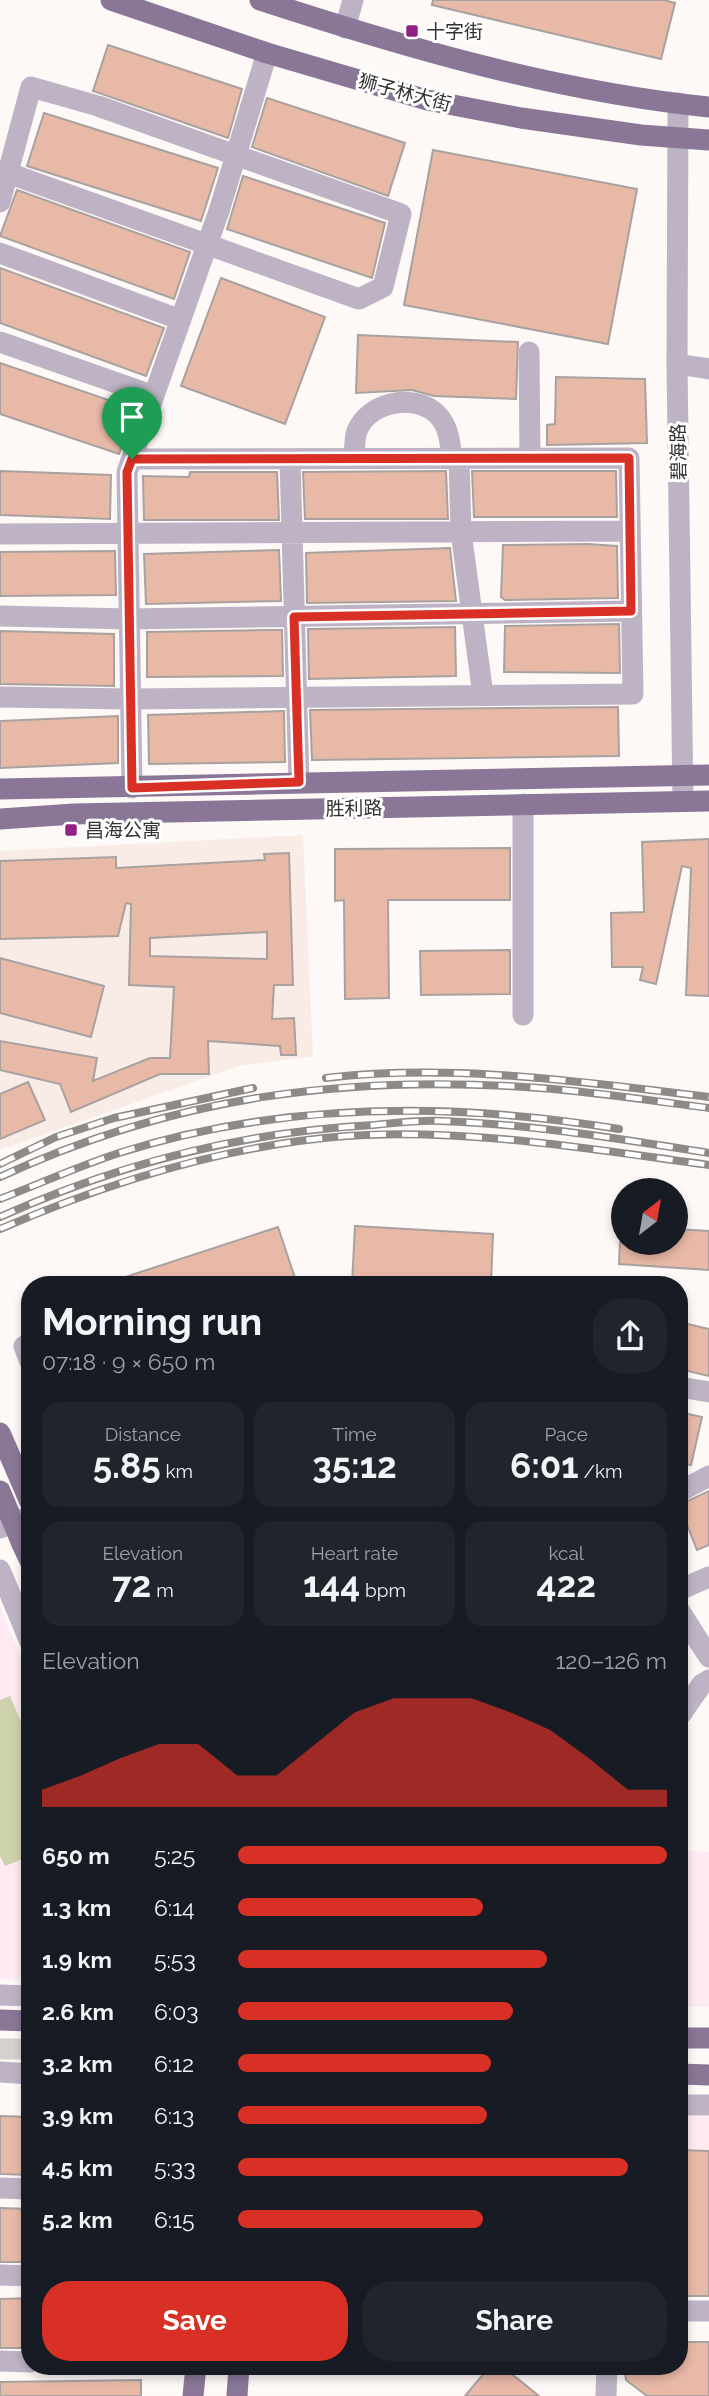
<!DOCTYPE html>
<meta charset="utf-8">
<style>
:root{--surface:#171b24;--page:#20242c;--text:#f1f3f6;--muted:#9ea1a6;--accent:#d93025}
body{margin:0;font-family:Raleway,"Noto Sans SC",sans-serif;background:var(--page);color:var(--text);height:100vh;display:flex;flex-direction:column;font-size:26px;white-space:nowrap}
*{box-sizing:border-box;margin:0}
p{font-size:23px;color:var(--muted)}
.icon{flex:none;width:38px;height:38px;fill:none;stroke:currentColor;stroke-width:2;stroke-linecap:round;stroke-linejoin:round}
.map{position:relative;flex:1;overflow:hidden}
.details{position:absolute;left:21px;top:1276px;width:667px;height:1099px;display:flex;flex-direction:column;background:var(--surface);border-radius:28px;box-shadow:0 4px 10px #0003}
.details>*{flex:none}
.needle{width:46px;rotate:31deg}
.fabs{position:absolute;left:611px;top:1178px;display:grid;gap:14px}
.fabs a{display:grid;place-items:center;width:77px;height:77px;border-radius:50%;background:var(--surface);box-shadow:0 4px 10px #0003;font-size:35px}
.pin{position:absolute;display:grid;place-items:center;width:60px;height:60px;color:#fff;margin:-72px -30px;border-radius:50% 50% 50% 0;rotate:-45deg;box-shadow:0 0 7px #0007}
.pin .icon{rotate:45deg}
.round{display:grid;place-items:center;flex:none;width:74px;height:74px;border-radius:28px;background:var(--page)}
.overview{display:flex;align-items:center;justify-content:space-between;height:119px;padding:0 21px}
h1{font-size:38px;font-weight:700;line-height:52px}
.stats{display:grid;grid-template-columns:repeat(3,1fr);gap:10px;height:119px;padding:7px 21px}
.stats div{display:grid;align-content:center;border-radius:18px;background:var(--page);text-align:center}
.stats b{font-size:35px;font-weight:700}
.stats small{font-size:19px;font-weight:400}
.stats p{font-size:19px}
.chart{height:196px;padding:14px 21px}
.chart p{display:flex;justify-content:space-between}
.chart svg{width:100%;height:126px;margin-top:7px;fill:var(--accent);opacity:.7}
.action{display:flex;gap:14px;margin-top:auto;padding:14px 21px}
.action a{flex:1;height:80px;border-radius:28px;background:var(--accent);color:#fff;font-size:28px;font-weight:700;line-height:80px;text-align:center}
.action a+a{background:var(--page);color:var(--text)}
ul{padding:0 21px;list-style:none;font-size:23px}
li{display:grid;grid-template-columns:112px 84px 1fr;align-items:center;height:52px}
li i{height:18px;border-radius:9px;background:var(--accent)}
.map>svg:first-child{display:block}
</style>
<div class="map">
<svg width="709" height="2396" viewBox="0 0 709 2396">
<rect width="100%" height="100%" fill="#fef9f7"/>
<path fill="#ffeaf0" d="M679,2115L709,2117V2297L679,2295Z"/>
<path fill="#f9ece7" d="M303,835L313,1056L239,1066L0,1150V851Z"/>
<path fill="#fdeaf3" d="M0,1607L30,1680V1980L0,1979Z
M679,1850L709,1852V2007L679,2006Z"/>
<path fill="#ced2ac" d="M10,1696L30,1743V1856L5,1866L0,1856V1700Z"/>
<path fill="#e9b9a8" stroke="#a7a2a0" stroke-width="2" fill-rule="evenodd" d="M433,0H664L675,3L661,59L432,5Z
M108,45L242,89L228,138L93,91Z
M267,98L405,143L388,196L252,147Z
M44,113L218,168L201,221L27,166Z
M433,150L637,189L608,344L404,305Z
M243,176L385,223L372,278L227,229Z
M17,190L190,252L174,299L0,236Z
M0,268L164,328L146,376L0,323Z
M221,278L325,317L285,424L181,386Z
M358,335L518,342L516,399L434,396L412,390L356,393Z
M0,363L135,409L119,454L0,414Z
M556,377L645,379L647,443L547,445V425L555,424Z
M0,471L111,475L110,519L0,515Z
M446,471L448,519H305L303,472Z
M472,471H616L617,517H474Z
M190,472H277L279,520H144L143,476L189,477Z
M588,544L617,546L618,598L505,600L501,597L503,545Z
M450,548L456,601L307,603L306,553Z
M279,550L281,601L146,604L144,554Z
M115,551L116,595L0,596V552Z
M619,624L620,673L504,672L505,626Z
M455,627L456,676L309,679L308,629Z
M267,630H282L283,676L147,677V632Z
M0,631L114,634V686L0,684Z
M618,707L619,756L312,760L310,710Z
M284,711L285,762L149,764L148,715Z
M118,716V763L0,768V721Z
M709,839V996L686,995L691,868L682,866L656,984L640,980L643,967H612L611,913L644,912L642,842Z
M510,848V900H388L389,998L345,999L344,900L335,901V849Z
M289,853L293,985H274L272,1019L294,1018L296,1055H281L280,1046L208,1041L209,1074H160L71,1112L60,1084L0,1070V1041L97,1058L93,1081L150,1058H170L174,987L129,985L131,904L126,903L118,936L0,939V861L116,857V868L265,860L264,854ZM267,932V959L150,956V938Z
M510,950V994L421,995L420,951Z
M0,958L104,986L91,1037L0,1013Z
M28,1082L45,1120L0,1139V1094Z
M355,1226L493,1234L491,1284H352Z
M278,1227L297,1284H111L110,1282Z
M676,1229L709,1231V1270L619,1264L620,1242H676Z
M679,1322L709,1329V1376L679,1369Z
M679,1412L702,1417L691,1465L679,1463Z
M709,1491V1545L697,1550L679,1505Z
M0,2116L30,2117V2175L0,2174Z
M679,2150L709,2151V2296H679Z
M0,2208L30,2209V2262H0Z
M30,2298V2348H0V2299Z
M679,2342H709V2396H647L626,2380L624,2366H679Z
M490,2366H502L539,2396H465Z
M141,2380V2396H0V2382Z"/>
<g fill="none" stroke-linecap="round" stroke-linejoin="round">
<path stroke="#d6d1cf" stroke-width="21" stroke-dasharray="21 10" stroke-linecap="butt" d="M0,2049H30"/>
<path stroke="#bdb9b7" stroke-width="2.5" stroke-dasharray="3.5 3.5" stroke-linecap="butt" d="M679,2130H683"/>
<path stroke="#bdb3c5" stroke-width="21" d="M345,28L353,0
M678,103L677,364L683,801
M0,202L31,87L98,106L401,214L383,287L359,299L8,173
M0,253L181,320
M0,342L154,396
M529,352L530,458
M677,364L709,369
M354,458C355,450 354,439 357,431C368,404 407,394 432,410C447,420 451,441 451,458
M459,458L461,532L483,695
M290,459L299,782
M0,534L630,531
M0,616L129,619L631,611
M0,697L130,699L633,694L629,458L132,459
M132,788L127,472L219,211L267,53
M523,804V1015
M24,1346L30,1362
M679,1387L709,1392
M679,1492L709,1476
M0,1528L30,1516
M0,1570L30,1642
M679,1590L709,1577
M679,1610L709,1657
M679,1717L702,1684L709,1680
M0,1995L30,1996
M0,2072L30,2074
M679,2105H709
M0,2188L30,2189
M0,2275L30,2276
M679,2311H709
M0,2361L30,2362
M606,2396L607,2366"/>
<path stroke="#8a7797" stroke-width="21" d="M111,0L267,53L427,100L521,118L641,135L709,140
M260,0C407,48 554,91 709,107
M0,789L709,775
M0,819L74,814L709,801
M0,1433L30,1502
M22,1544L30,1561
M0,2020L30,2021
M679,2038H709
M679,2074L709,2075
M193,2396L196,2366
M237,2396L239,2366"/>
<g stroke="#8d8a88" stroke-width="8">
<path id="rail" d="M326,1078C454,1063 582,1082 709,1097
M0,1164L56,1137L114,1118L253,1088
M0,1177C175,1096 348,1074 540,1088C596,1092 653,1101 709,1108
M0,1199C39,1184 79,1166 119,1153C280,1102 454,1102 619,1129
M0,1217C120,1163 241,1132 373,1125C395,1123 419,1120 441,1121C531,1124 620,1139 709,1153
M0,1229C109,1182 227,1145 346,1136C467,1128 589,1149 709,1165"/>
</g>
<use href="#rail" stroke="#fff" stroke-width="5" stroke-dasharray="16" stroke-linecap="butt"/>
<path stroke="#8a7797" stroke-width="21" d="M0,1491L22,1544"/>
</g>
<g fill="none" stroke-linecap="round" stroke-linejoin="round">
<g stroke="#fff" stroke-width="14">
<path id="route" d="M629,458L631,611L294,617L299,782L132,788L127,472L132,459Z"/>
</g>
<use href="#route" stroke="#d93025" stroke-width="9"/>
</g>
<g fill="#912284" stroke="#fff" stroke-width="2.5">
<rect x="405" y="24" width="14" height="14" rx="3.5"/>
<rect x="64" y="823" width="14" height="14" rx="3.5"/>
</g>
<g text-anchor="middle" stroke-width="6" stroke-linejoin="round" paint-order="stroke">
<g font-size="19" fill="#343231" stroke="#fff" text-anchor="start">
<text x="426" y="38">十字街</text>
<text x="85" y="837">昌海公寓</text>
</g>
<g font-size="19" fill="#343231" stroke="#fff">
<text transform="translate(405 92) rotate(15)" y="7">狮子林大街</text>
<text transform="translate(678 452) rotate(-91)" y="7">碧海路</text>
<text transform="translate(354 808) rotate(-1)" y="7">胜利路</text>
</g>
</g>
</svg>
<div class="fabs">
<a><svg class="needle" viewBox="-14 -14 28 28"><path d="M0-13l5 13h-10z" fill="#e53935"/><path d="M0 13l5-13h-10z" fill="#9ea1a6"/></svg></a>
</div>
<div class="pin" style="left:132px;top:459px;background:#1e9e55"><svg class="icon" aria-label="arrive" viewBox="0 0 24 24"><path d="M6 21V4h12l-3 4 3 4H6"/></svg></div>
<section class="details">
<div class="overview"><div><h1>Morning run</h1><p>07:18 · 9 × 650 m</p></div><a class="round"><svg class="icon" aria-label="share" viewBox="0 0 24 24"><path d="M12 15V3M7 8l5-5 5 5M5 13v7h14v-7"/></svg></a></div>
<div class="stats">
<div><p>Distance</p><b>5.85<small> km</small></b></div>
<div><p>Time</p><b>35:12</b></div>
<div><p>Pace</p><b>6:01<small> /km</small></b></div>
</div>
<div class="stats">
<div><p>Elevation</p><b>72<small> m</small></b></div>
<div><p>Heart rate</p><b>144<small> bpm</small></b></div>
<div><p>kcal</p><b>422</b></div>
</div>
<div class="chart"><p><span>Elevation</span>120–126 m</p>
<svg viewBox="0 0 160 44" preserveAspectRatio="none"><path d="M0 44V38L10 33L20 27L30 22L40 22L50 33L60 33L70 22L80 11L90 6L100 6L110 6L120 11L130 17L140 27L150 38L160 38V44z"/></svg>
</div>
<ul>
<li><b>650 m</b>5:25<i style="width:100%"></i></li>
<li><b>1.3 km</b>6:14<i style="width:57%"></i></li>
<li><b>1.9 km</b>5:53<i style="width:72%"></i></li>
<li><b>2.6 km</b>6:03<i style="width:64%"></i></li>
<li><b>3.2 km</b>6:12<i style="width:59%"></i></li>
<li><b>3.9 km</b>6:13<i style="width:58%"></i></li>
<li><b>4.5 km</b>5:33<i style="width:91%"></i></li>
<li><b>5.2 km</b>6:15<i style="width:57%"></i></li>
</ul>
<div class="action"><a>Save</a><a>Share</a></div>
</section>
</div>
